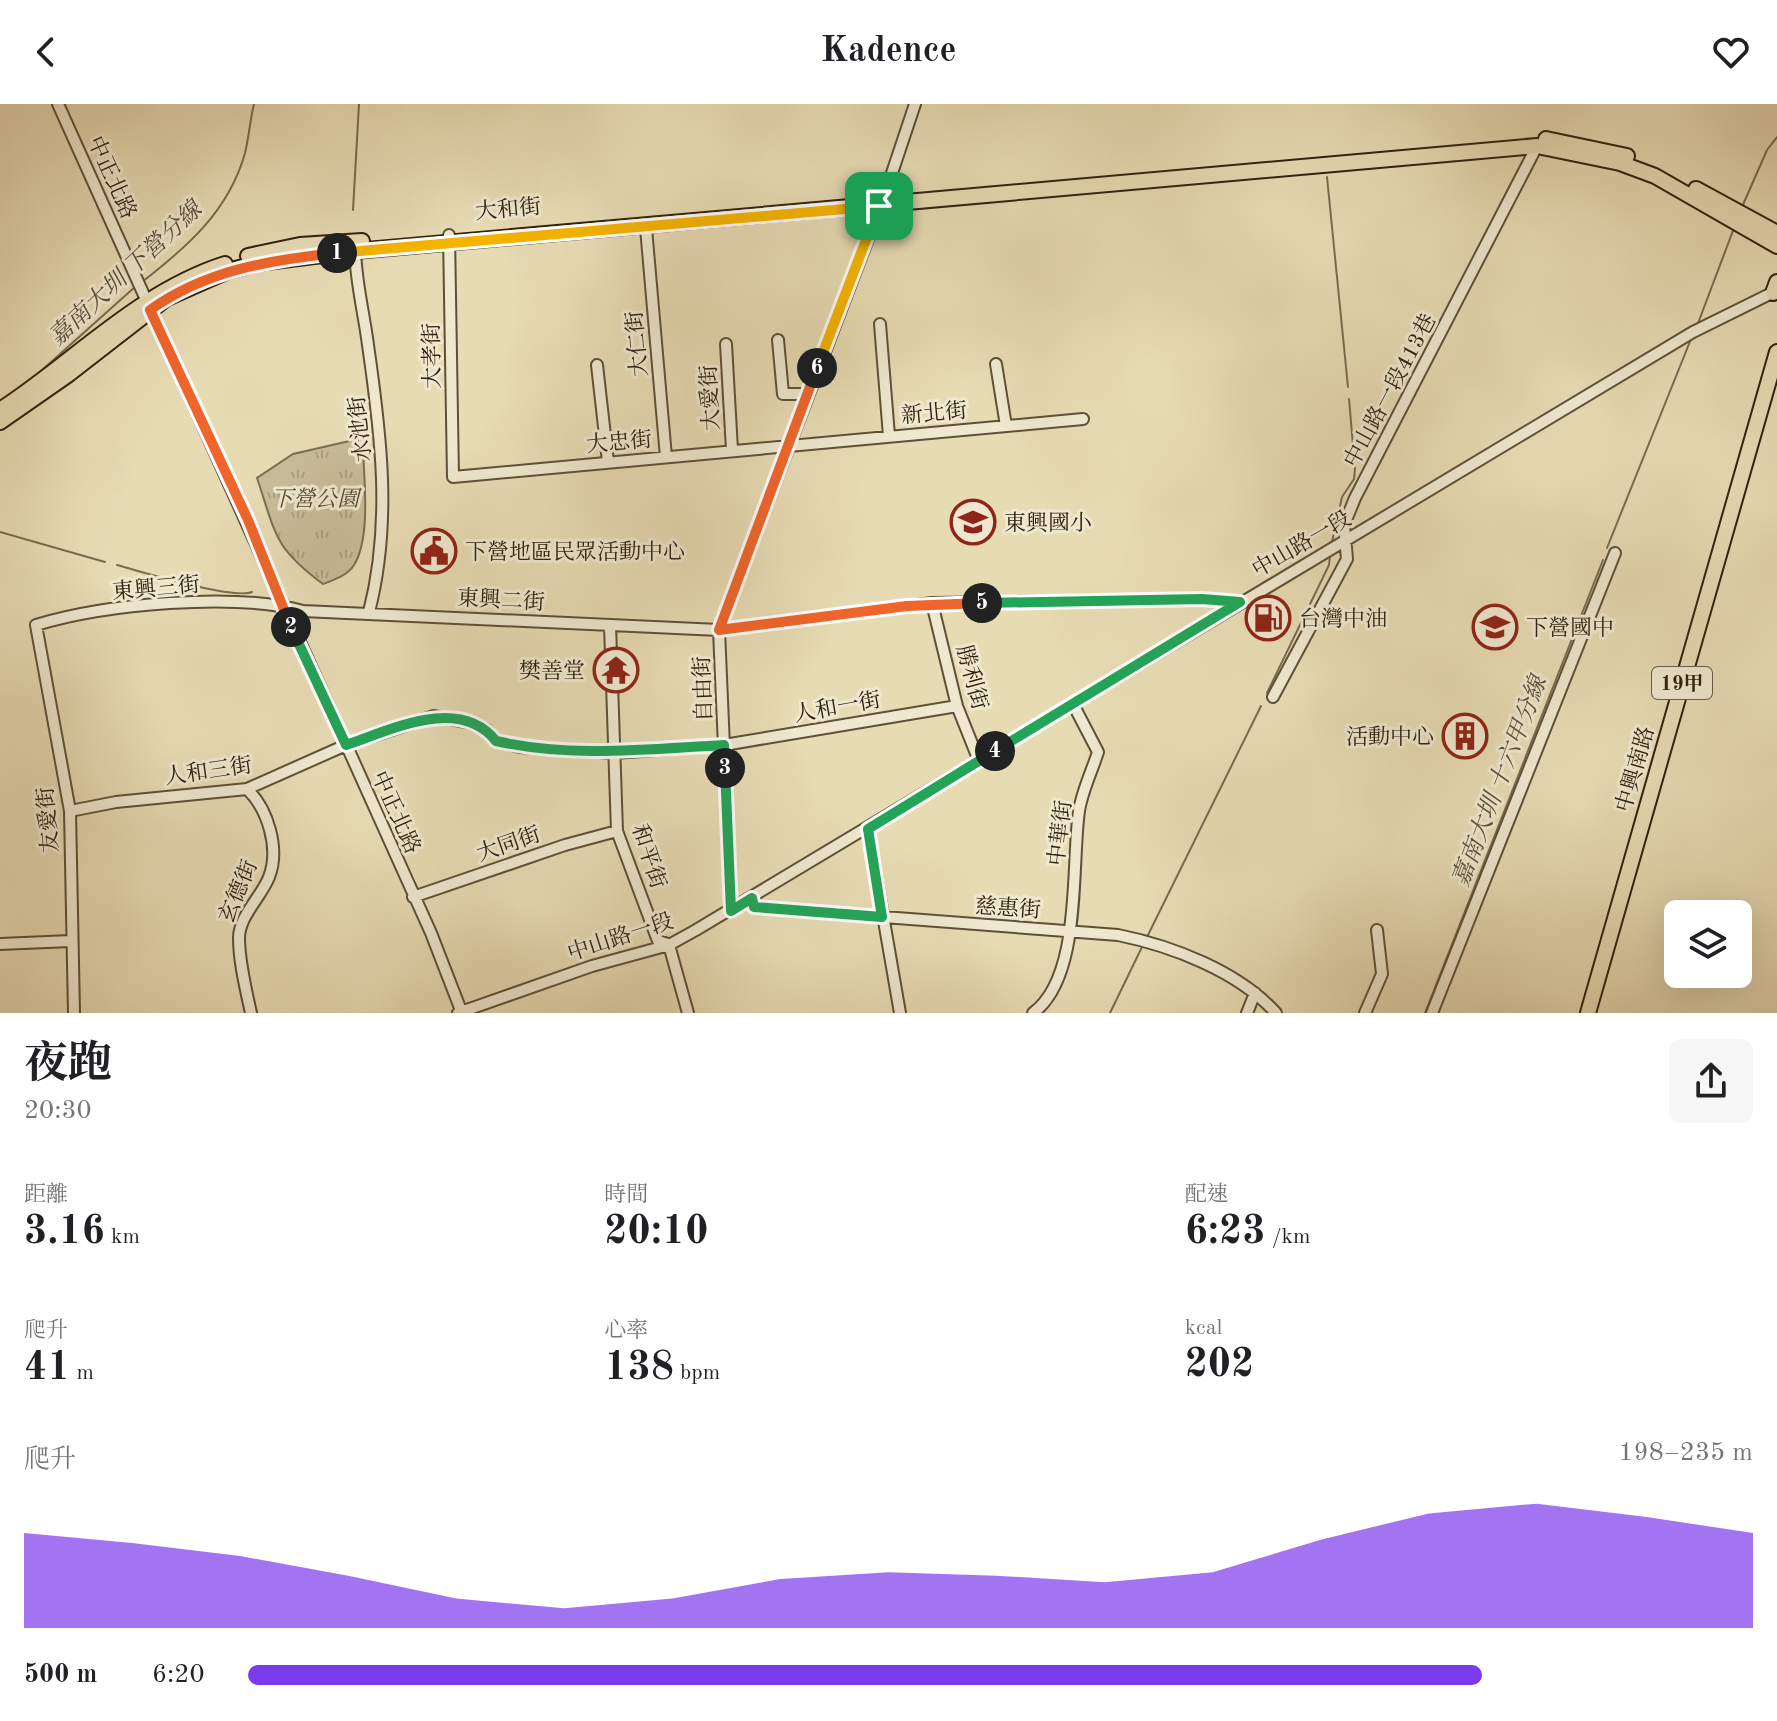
<!DOCTYPE html>
<html lang="zh-TW">
<meta charset="utf-8">
<style>
:root{--surface:#fff;--page:#f6f6f6;--text:#202124;--muted:#757577;--accent:#7c3aed}
body{margin:0;font-family:"Old Standard TT","Noto Serif TC",serif;background:var(--page);color:var(--text);height:100vh;display:flex;flex-direction:column;font-size:30px;white-space:nowrap}
*{box-sizing:border-box;margin:0}
p{font-size:26px;color:var(--muted)}
.icon{flex:none;width:44px;height:44px;fill:none;stroke:currentColor;stroke-width:2;stroke-linecap:round;stroke-linejoin:round}
.map{position:relative;height:909px;overflow:hidden}
.details{display:flex;flex-direction:column;background:var(--surface);flex:1}
.details>*{flex:none}
.buttons{position:absolute;left:1664px;top:796px;display:grid;gap:16px}
.buttons a{display:grid;place-items:center;width:88px;height:88px;border-radius:12px;background:var(--surface);box-shadow:0 8px 32px #0002;font-size:40px}
.pin{position:absolute;display:grid;place-items:center;width:68px;height:68px;color:#fff;margin:-34px;border-radius:16px;box-shadow:0 4px 12px #0006}
.km{position:absolute;width:40px;height:40px;margin:-20px;border-radius:50%;background:#222;color:#fff;font-size:22px;line-height:40px;text-align:center}
.round{display:grid;place-items:center;flex:none;width:84px;height:84px;border-radius:12px;background:var(--page)}
.headline{display:flex;align-items:center;justify-content:space-between;height:136px;padding:0 24px}
h1{font-size:44px;font-weight:700;line-height:60px}
.figures{display:grid;grid-template-columns:repeat(3,1fr);gap:12px;height:136px;padding:8px 24px}
.figures div{display:grid;align-content:center}
.figures b{font-size:40px;font-weight:700}
.figures small{font-size:22px;font-weight:400}
.figures p{font-size:22px}
.chart{height:224px;padding:16px 24px}
.chart p{display:flex;justify-content:space-between}
.chart svg{width:100%;height:144px;margin-top:8px;fill:var(--accent);opacity:.7}
ul{padding:0 24px;list-style:none;font-size:26px}
li{display:grid;grid-template-columns:128px 96px 1fr;align-items:center;height:60px}
li i{height:20px;border-radius:10px;background:var(--accent)}
header{display:flex;justify-content:space-between;align-items:center;height:104px;padding:0 24px;background:var(--surface);font-size:36px;font-weight:700}
.map>svg:first-child{display:block}
</style>
<header><svg class="icon" aria-label="back" viewBox="0 0 24 24"><path d="M15 5l-7 7 7 7"/></svg>Kadence<svg class="icon" aria-label="heart" viewBox="0 0 24 24"><path d="M12 20l-8-8c-3-5 5-10 8-4 3-6 11-1 8 4z"/></svg></header>
<div class="map">
<svg width="1777" height="909" viewBox="0 0 1777 909">
<defs>
<pattern id="park-tufts" width="24" height="20" patternUnits="userSpaceOnUse" patternTransform="scale(2)"><rect width="24" height="20" fill="#c8bb98"/><path d="M3 7l-1-3M5 7V3M7 7l1-3M15 17l-1-3M17 17v-4M19 17l1-3" fill="none" stroke="#aca082"/></pattern>
</defs>
<rect width="100%" height="100%" fill="#e7dbb4"/>
<filter id="stains"><feTurbulence type="fractalNoise" baseFrequency=".0025" numOctaves="4"/><feColorMatrix values="0 0 0 0 .2 0 0 0 0 .09 0 0 0 0 .02 0 0 0 .5 -.17"/></filter>
<radialGradient id="worn" r=".72"><stop offset=".6" stop-color="#630" stop-opacity="0"/><stop offset="1" stop-color="#630" stop-opacity=".3"/></radialGradient>
<path fill="url(#park-tufts)" stroke="#7c6e54" stroke-width="2" d="M358,335L356,344H363C364,375 371,434 354,461C348,471 334,476 323,480C273,443 276,430 257,374L293,350Z"/>
<g fill="none" stroke-linecap="round" stroke-linejoin="round">
<path stroke="#796b50" stroke-width="2" d="M1327,73L1348,283
M1742,103L1767,46L1777,33
M353,106L359,0
M142,178C187,143 229,107 245,49C249,33 250,16 254,0
M1697,222L1734,124
M31,276L136,182
M0,428L105,458
M1332,438L1342,393L1354,375L1355,365L1349,295
M1607,444L1691,235
M117,461C141,468 233,496 252,488
M1267,589L1329,461L1330,452
M1148,831L1261,602
M1110,909L1142,843
M1425,909L1603,456"/>
<g stroke="#5e5038" stroke-width="14">
<path id="minor" d="M58,0L431,829L462,909
M646,124L666,353
M449,131L453,373L1083,315
M355,143C355,175 364,209 368,241C381,331 392,419 369,508
M880,220L889,332
M778,236L783,290H807
M726,240L732,346
M996,260L1006,322
M597,261L608,358
M932,499L957,602L979,657
M610,521L617,727L658,837L668,840
M1273,593L1347,455L1344,421L1355,394L1537,42
M247,685C268,705 280,745 269,773C262,792 239,812 239,834C239,858 246,886 251,909
M70,707L116,698L247,685L346,641L434,612L470,619L487,626L496,637L520,643L615,649L724,641L957,602
M868,725L900,909
M413,793L565,741L617,727
M752,794L754,803L766,804L1118,831C1172,842 1238,867 1276,909
M731,807L719,526L884,93L915,0
M0,840L71,837
M669,841L688,909
M74,909L70,707L36,521C105,500 234,488 303,507L719,526L932,499L1202,495L1240,498
M458,909L592,862L669,841L696,826L1693,228L1776,187
M1033,909C1082,873 1071,763 1079,707C1082,687 1092,667 1098,648L1073,600
M1247,909L1255,889
M1365,909L1382,870L1377,826
M1432,909L1615,449"/>
</g>
<g stroke="#30210f" stroke-width="18">
<path id="major" d="M1546,35L1627,52
M1696,85L1777,129
M248,152L300,141L362,137
M1773,189L1777,178
M0,306C75,257 138,188 225,160
M0,318L69,270L167,194L228,167L258,159L355,147L1537,42L1620,59L1655,72L1777,142
M1588,909L1777,248"/>
</g>
<use href="#minor" stroke="#efe8ce" stroke-width="10"/>
<use href="#major" stroke="#e7dbb4" stroke-width="14"/>
</g>
<g fill="none" stroke-linecap="round" stroke-linejoin="round">
<g stroke="#fff" stroke-width="16">
<path id="split-1" d="M337,149L879,102"/>
</g>
<g stroke="#fff" stroke-width="16">
<path id="split-2" d="M291,523L248,416L150,206C206,166 270,156 337,149"/>
</g>
<g stroke="#fff" stroke-width="16">
<path id="split-3" d="M291,523L346,641C391,626 459,591 496,637C572,654 647,645 724,641L725,664"/>
</g>
<g stroke="#fff" stroke-width="16">
<path id="split-4" d="M725,664L731,807L752,794L754,803L882,813L868,725L995,647"/>
</g>
<g stroke="#fff" stroke-width="16">
<path id="split-5" d="M982,499L1202,495L1240,498L995,647"/>
</g>
<g stroke="#fff" stroke-width="16">
<path id="split-6" d="M817,264L719,526L907,502L982,499"/>
</g>
<g stroke="#fff" stroke-width="16">
<path id="split-7" d="M817,264L879,102"/>
</g>
<use href="#split-1" stroke="#f5b400" stroke-width="10"/>
<use href="#split-2" stroke="#f0652b" stroke-width="10"/>
<use href="#split-3" stroke="#22a559" stroke-width="10"/>
<use href="#split-4" stroke="#22a559" stroke-width="10"/>
<use href="#split-5" stroke="#22a559" stroke-width="10"/>
<use href="#split-6" stroke="#f0652b" stroke-width="10"/>
<use href="#split-7" stroke="#f5b400" stroke-width="10"/>
</g>
<defs>
<g id="school-ring" transform="scale(2.3)"><circle r="9.5" fill="#efe8ce" stroke="#8f2418" stroke-width="1.5"/><path d="M0-5L7-2L0 1L-7-2ZM-4 1L0 2.5L4 1V4Q0 6-4 4Z" fill="#8f2418"/></g>
<g id="civic-ring" transform="scale(2.3)"><circle r="9.5" fill="#efe8ce" stroke="#8f2418" stroke-width="1.5"/><path d="M-.6-6.5H3V-4.5H.6V-3L4-1V1h2V6H-6V1h2V-1L-.6-3ZM-1.2 2.5V6h2.4V2.5Z" fill="#8f2418"/></g>
<g id="fuel-ring" transform="scale(2.3)"><circle r="9.5" fill="#efe8ce" stroke="#8f2418" stroke-width="1.5"/><path d="M-5.5-6h7V0h2V4h1.3V-2.5L3-4.5l.8-.8L6-3V5H2.5V1h-1V6h-7ZM-4.2-4.7v3.2H.2V-4.7Z" fill="#8f2418"/></g>
<g id="temple-ring" transform="scale(2.3)"><circle r="9.5" fill="#efe8ce" stroke="#8f2418" stroke-width="1.5"/><path d="M0-6L5-2H3V0L6.5 2.5H4V6H1.5V3h-3V6H-4V2.5H-6.5L-3 0V-2H-5Z" fill="#8f2418"/></g>
<g id="building-ring" transform="scale(2.3)"><circle r="9.5" fill="#efe8ce" stroke="#8f2418" stroke-width="1.5"/><path d="M-4-6H4V6H1V3H-1V6H-4ZM-2.5-4.3h1.7v1.8h-1.7ZM.8-4.3h1.7v1.8H.8ZM-2.5-1h1.7V.8h-1.7ZM.8-1h1.7V.8H.8Z" fill="#8f2418"/></g>
</defs>
<g fill-rule="evenodd">
<use href="#school-ring" x="973" y="418"/>
<use href="#civic-ring" x="434" y="447"/>
<use href="#fuel-ring" x="1268" y="514"/>
<use href="#school-ring" x="1495" y="523"/>
<use href="#temple-ring" x="616" y="566"/>
<use href="#building-ring" x="1465" y="632"/>
</g>
<g text-anchor="middle" stroke-width="6" stroke-linejoin="round" paint-order="stroke">
<rect fill="#efe8ce" stroke="#695d48" stroke-width="2" x="1652" y="563" width="60" height="32" rx="6"/>
<g font-size="20" font-weight="bold" fill="#30210f">
<text x="1682" y="586">19甲</text>
</g>
<g font-size="22" fill="#30210f" stroke="#efe8ce">
<text transform="translate(113 73) rotate(66)" y="8">中正北路</text>
<text transform="translate(508 104) rotate(-5)" y="8">大和街</text>
<text transform="translate(636 240) rotate(-95)" y="8">大仁街</text>
<text transform="translate(431 252) rotate(-91)" y="8">大孝街</text>
<text transform="translate(1389 286) rotate(-62)" y="8">中山路一段413巷</text>
<text transform="translate(709 294) rotate(-93)" y="8">大愛街</text>
<text transform="translate(934 308) rotate(-5)" y="8">新北街</text>
<text transform="translate(359 325) rotate(-96)" y="8">水池街</text>
<text transform="translate(619 337) rotate(-5)" y="8">大忠街</text>
<text transform="translate(1301 439) rotate(-30)" y="8">中山路一段</text>
<text transform="translate(156 483) rotate(-5)" y="8">東興三街</text>
<text transform="translate(501 495) rotate(3)" y="8">東興二街</text>
<text transform="translate(973 573) rotate(75)" y="8">勝利街</text>
<text transform="translate(702 585) rotate(-92)" y="8">自由街</text>
<text transform="translate(837 602) rotate(-10)" y="8">人和一街</text>
<text transform="translate(1634 665) rotate(-74)" y="8">中興南路</text>
<text transform="translate(208 666) rotate(-8)" y="8">人和三街</text>
<text transform="translate(397 708) rotate(66)" y="8">中正北路</text>
<text transform="translate(47 716) rotate(-95)" y="8">友愛街</text>
<text transform="translate(1059 729) rotate(-83)" y="8">中華街</text>
<text transform="translate(508 739) rotate(-19)" y="8">大同街</text>
<text transform="translate(650 752) rotate(72)" y="8">和平街</text>
<text transform="translate(237 787) rotate(-67)" y="8">玄德街</text>
<text transform="translate(1008 803) rotate(4)" y="8">慈惠街</text>
<text transform="translate(620 832) rotate(-18)" y="8">中山路一段</text>
</g>
<g font-size="22" font-style="italic" fill="#564831" stroke="#efe8ce">
<text x="315" y="402">下營公園</text>
</g>
<g font-size="22" fill="#30210f" stroke="#efe8ce" text-anchor="start">
<text x="1004" y="426">東興國小</text>
<text x="465" y="455">下營地區民眾活動中心</text>
<text x="1299" y="522">台灣中油</text>
<text x="1526" y="531">下營國中</text>
<text x="585" y="574" text-anchor="end">樊善堂</text>
<text x="1434" y="640" text-anchor="end">活動中心</text>
</g>
<g font-size="24" font-style="italic" fill="#5a4c35" stroke="#efe8ce">
<text transform="translate(125 169) rotate(-43)" y="8">嘉南大圳 下營分線</text>
<text transform="translate(1499 677) rotate(-69)" y="8">嘉南大圳 十六甲分線</text>
</g>
</g>
<rect width="100%" height="100%" filter="url(#stains)"/>
<rect width="100%" height="100%" fill="url(#worn)"/>
</svg>
<div class="buttons">
<a><svg class="icon" aria-label="layers" viewBox="0 0 24 24"><path d="M12 4l9 5-9 5-9-5zM3 14l9 5 9-5"/></svg></a>
</div>
<div class="pin" style="left:879px;top:102px;background:#1e9e55"><svg class="icon" aria-label="arrive" viewBox="0 0 24 24"><path d="M6 21V4h12l-3 4 3 4H6"/></svg></div>
<b class="km" style="left:337px;top:149px">1</b>
<b class="km" style="left:291px;top:523px">2</b>
<b class="km" style="left:725px;top:664px">3</b>
<b class="km" style="left:995px;top:647px">4</b>
<b class="km" style="left:982px;top:499px">5</b>
<b class="km" style="left:817px;top:264px">6</b>
</div>
<section class="details">
<div class="headline"><div><h1>夜跑</h1><p>20:30</p></div><a class="round"><svg class="icon" aria-label="share" viewBox="0 0 24 24"><path d="M12 15V3M7 8l5-5 5 5M5 13v7h14v-7"/></svg></a></div>
<div class="figures">
<div><p>距離</p><b>3.16<small> km</small></b></div>
<div><p>時間</p><b>20:10</b></div>
<div><p>配速</p><b>6:23<small> /km</small></b></div>
</div>
<div class="figures">
<div><p>爬升</p><b>41<small> m</small></b></div>
<div><p>心率</p><b>138<small> bpm</small></b></div>
<div><p>kcal</p><b>202</b></div>
</div>
<div class="chart"><p><span>爬升</span>198–235 m</p>
<svg viewBox="0 0 160 44" preserveAspectRatio="none"><path d="M0 44V15L10 18L20 22L30 28L40 35L50 38L60 35L70 29L80 27L90 28L100 30L110 27L120 17L130 9L140 6L150 10L160 15V44z"/></svg>
</div>
<ul>
<li><b>500 m</b>6:20<i style="width:82%"></i></li>
</ul>
</section>
